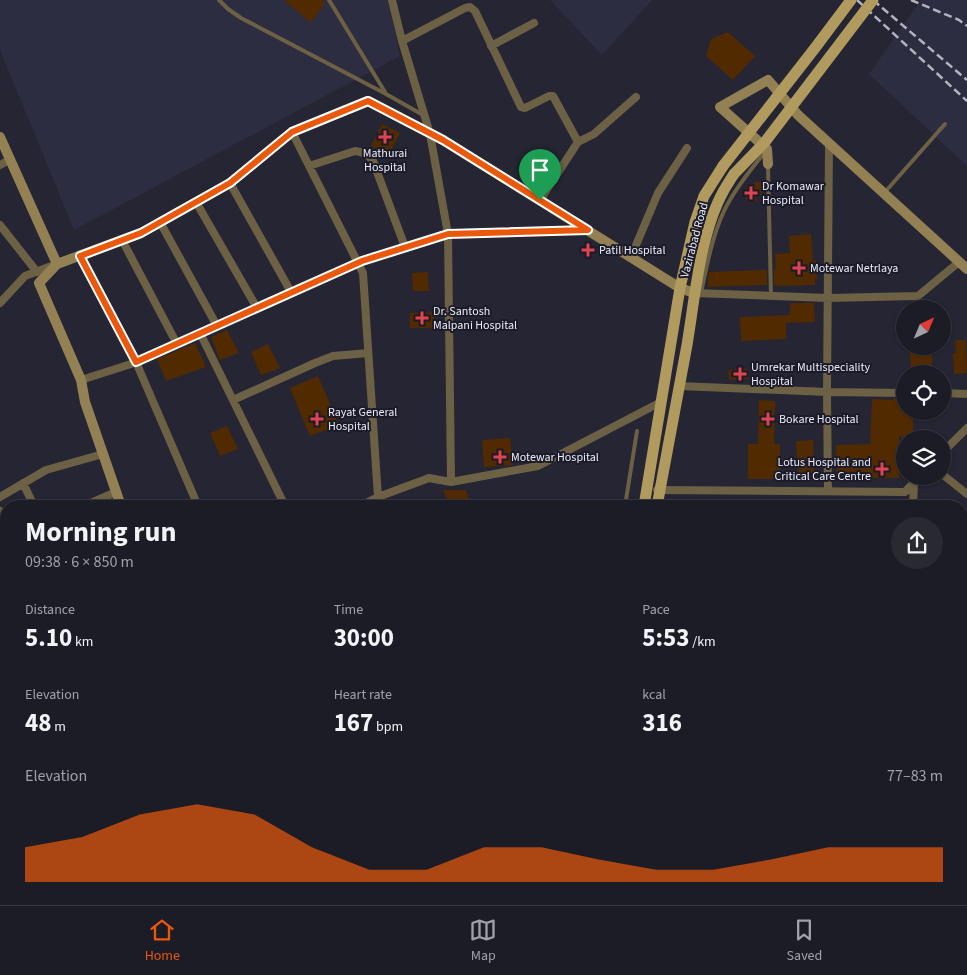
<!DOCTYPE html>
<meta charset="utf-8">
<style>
:root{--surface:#1c1c26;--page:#292932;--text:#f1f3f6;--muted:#a0a1a7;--line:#3a3a43;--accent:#ea580c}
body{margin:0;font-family:"Source Sans 3",sans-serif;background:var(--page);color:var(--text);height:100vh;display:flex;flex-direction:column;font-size:19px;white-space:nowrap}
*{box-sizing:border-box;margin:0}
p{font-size:16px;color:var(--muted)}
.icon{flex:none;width:28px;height:28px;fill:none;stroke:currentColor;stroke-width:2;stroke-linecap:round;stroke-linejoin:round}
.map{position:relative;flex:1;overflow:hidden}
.panel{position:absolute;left:0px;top:500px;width:968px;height:405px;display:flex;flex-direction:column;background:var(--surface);border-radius:20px 20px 0 0;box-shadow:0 1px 4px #0004,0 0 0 1px var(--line)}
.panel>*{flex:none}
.needle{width:32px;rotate:44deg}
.buttons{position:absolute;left:896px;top:300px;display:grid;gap:10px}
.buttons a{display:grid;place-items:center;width:55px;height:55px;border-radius:50%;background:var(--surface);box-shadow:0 1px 4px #0004,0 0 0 1px var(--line);font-size:25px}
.pin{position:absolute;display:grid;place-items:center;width:42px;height:42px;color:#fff;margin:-51px -21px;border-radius:50% 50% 50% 0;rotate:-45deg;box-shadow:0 0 5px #0007}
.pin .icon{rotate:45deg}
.round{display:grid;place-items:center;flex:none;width:52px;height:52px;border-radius:26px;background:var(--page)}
.headline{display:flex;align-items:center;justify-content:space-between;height:85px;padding:0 25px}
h1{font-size:28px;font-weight:700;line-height:38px}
.figures{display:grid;grid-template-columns:repeat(3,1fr);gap:8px;height:85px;padding:5px 25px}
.figures div{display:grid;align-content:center}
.figures b{font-size:25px;font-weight:700}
.figures small{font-size:14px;font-weight:400}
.figures p{font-size:14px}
.chart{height:140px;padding:10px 25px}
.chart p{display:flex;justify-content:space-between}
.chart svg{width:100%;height:90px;margin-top:5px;fill:var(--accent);opacity:.7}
.tabs{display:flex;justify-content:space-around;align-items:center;height:70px;border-top:1px solid var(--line);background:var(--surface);font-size:14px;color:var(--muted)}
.tabs a{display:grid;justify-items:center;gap:2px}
.tabs .active{color:var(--accent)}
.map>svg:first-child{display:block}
</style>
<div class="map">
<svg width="967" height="905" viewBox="0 0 967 905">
<rect width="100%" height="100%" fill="#252533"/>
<path fill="#2d2d41" d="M0,0H389L400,56L74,230L0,50Z
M550,0H652L602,55Z
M921,0H967V166L869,74Z"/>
<path fill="#522a00" d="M284,0H322L325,3L311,23Z
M728,32L755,56L733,80L706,56L711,39Z
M382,124L400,133L389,154L371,146Z
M755,182H762L761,195H756V202L746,201L747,186H754Z
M811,234L813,261H816L817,279H815V285L777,286V285H774V269H776L775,254L790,253L789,236Z
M767,270V285L708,287V280L709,272Z
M428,272L429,291H413L412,273Z
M790,303H814L815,322L786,323V339L741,341L740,317L790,315Z
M434,312L435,328H410V313Z
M227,330L239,353L220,360L211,337Z
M955,340H966L967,373L954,374L953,354L956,353Z
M195,343L206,367L166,381L157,359Z
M268,344L280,368L261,375L251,352Z
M910,346H932V373L911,374Z
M748,369L749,379L729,380L728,370Z
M318,376L339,425L310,436L290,388Z
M893,398L905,399V411H913V437H899V478H837L836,445L870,444L872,399L893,400Z
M759,400L775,401L774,444H780V479H748V444H758Z
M227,426L238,449L220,456L210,433Z
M510,438L513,465L484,467L482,440Z
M813,440L815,478L798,479L796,441Z
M443,490H466L471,506H450Z"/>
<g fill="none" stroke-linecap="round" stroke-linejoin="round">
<path stroke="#6c6144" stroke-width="4" d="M219,0L228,9L241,18L386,94L423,115
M329,0L385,92
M768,166L771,296
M885,192L945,124
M701,293C707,265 712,237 724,211C734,190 750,170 766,151
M625,506L637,431
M961,583L967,587
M0,777L6,785"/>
<path stroke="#6c6144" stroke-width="8" d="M392,0L402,41L430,134L448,234L451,482L538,466L661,402
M402,41L465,8L470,7L475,11L521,107L525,108L549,96H553L578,142
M491,46L534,23
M292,132L363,273L378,497L429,478L451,482
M829,144L827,392L905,393
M0,165L11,159
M309,166L355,151C364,152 368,155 373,161L405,247
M230,183L291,292
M540,200L578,142L594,134L636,97
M196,202L257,308
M160,222L217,326
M0,225L37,272
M122,240L177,344
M80,256L136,362L198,506
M631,257L658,193L687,148
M694,293L828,298L918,296L959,262
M0,303L25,276L54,265
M200,333L285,506
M81,380L131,364L362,261L448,234L587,230
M679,386L827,392L828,491
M942,393L967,394
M233,400L315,363L333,356L368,353
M942,453L967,428
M942,474L967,494
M23,483L34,506
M657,490L905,492L920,476
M0,497L46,470L103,454
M84,506L116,492
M360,506L378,497
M913,506L914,483
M0,511L6,524
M0,549L6,547
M0,586L6,599
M0,660L6,673
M0,682L6,678
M961,878L967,872
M95,899L99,905
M442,899L446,905
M931,899L939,905"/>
<path stroke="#938153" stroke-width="10" d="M0,137L57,264
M768,164L767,149L720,107L768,80L798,115L967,269
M121,506L85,402L81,380L39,283L57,264L141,233L230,183L292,132L368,101L443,140L680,288L694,293
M961,668L967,658
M285,899L288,905
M800,899L806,905
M732,905L752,899
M832,905L836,899"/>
<path stroke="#b19a5e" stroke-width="11" d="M644,506L680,288L695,222L704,196L723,166
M657,506C667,453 677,399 687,345C695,297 700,233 724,190C727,185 730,180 734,174
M587,905V899"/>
<path stroke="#b2b3be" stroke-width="2.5" stroke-dasharray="8 4" stroke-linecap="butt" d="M857,0L967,101
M873,0L967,80
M911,0L959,20L967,26"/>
<path stroke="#b19a5e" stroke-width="11" d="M723,166L815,48L851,0
M734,174L765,142L873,0"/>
</g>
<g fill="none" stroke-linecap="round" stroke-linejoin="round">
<g stroke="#fff" stroke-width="10">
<path id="route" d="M368,101L443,140L588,230L448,234L362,261L136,362L80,256L141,233L230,183L292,132Z"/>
</g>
<use href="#route" stroke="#ea580c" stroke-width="6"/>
</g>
<g fill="#e0444e" stroke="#1b1b29" stroke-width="2">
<path d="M382.5 129.5h5v5h5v5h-5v5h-5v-5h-5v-5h5z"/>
<path d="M748.5 185.5h5v5h5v5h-5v5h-5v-5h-5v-5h5z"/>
<path d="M585.5 242.5h5v5h5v5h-5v5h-5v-5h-5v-5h5z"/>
<path d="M796.5 260.5h5v5h5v5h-5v5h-5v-5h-5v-5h5z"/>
<path d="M419.5 310.5h5v5h5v5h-5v5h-5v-5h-5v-5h5z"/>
<path d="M737.5 366.5h5v5h5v5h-5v5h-5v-5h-5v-5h5z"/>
<path d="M314.5 411.5h5v5h5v5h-5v5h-5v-5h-5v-5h5z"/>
<path d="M765.5 411.5h5v5h5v5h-5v5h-5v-5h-5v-5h5z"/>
<path d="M497.5 449.5h5v5h5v5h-5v5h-5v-5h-5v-5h5z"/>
<path d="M879.5 461.5h5v5h5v5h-5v5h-5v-5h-5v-5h5z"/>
</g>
<g text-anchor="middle" stroke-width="4" stroke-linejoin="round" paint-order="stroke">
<g font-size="12" fill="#eaebf5" stroke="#1b1b29" text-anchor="start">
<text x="385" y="157" text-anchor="middle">Mathurai<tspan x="385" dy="14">Hospital</tspan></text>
<text x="762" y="190">Dr Komawar<tspan x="762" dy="14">Hospital</tspan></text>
<text x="599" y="254">Patil Hospital</text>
<text x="810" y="272">Motewar Netrlaya</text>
<text x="433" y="315">Dr. Santosh<tspan x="433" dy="14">Malpani Hospital</tspan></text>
<text x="751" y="371">Umrekar Multispeciality<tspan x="751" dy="14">Hospital</tspan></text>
<text x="328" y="416">Rayat General<tspan x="328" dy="14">Hospital</tspan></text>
<text x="779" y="423">Bokare Hospital</text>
<text x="511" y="461">Motewar Hospital</text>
<text x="871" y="466" text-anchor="end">Lotus Hospital and<tspan x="871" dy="14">Critical Care Centre</tspan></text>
</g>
<g font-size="12" fill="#eaebf5" stroke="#1b1b29">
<text transform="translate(694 240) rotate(-75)" y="4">Vazirabad Road</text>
</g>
</g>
</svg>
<div class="buttons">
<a><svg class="needle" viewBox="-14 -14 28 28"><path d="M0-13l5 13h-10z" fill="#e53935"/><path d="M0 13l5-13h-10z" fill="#a0a1a7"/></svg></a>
<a><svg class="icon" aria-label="locate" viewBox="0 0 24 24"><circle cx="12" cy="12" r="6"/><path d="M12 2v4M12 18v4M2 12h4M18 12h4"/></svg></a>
<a><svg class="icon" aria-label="layers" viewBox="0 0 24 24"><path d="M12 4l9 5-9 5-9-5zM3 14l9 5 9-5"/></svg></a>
</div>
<div class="pin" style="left:540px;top:200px;background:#1e9e55"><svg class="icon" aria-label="arrive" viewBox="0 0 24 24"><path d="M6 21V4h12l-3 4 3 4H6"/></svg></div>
<section class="panel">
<div class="headline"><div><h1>Morning run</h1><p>09:38 · 6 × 850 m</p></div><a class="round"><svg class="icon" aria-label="share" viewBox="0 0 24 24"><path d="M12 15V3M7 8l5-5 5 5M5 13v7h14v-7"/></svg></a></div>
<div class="figures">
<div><p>Distance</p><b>5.10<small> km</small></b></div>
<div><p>Time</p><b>30:00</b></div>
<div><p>Pace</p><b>5:53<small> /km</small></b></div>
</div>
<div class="figures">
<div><p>Elevation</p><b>48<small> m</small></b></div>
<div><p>Heart rate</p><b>167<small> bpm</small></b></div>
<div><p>kcal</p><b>316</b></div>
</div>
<div class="chart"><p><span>Elevation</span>77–83 m</p>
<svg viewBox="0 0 160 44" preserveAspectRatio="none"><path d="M0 44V27L10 22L20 11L30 6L40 11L50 27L60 38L70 38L80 27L90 27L100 33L110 38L120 38L130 33L140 27L150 27L160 27V44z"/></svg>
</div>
</section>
</div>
<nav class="tabs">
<a class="active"><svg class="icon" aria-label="home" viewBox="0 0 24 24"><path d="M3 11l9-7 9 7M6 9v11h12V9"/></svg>Home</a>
<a><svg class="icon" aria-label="map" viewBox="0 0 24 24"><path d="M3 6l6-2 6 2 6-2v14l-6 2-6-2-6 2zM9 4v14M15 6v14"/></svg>Map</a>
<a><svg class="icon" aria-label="saved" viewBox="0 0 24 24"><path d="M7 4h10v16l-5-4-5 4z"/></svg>Saved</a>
</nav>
